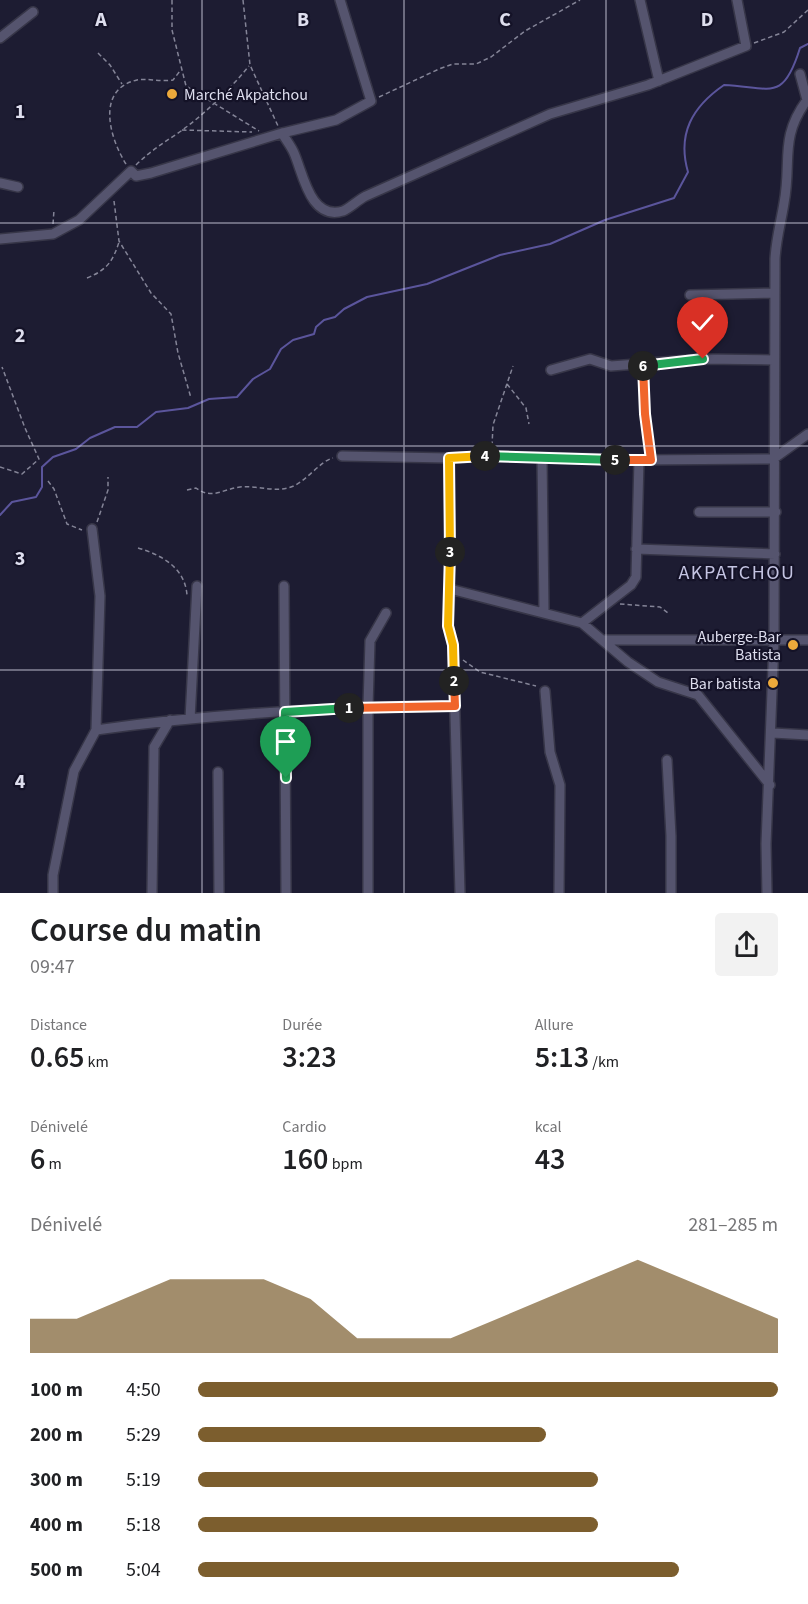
<!DOCTYPE html>
<html lang="fr">
<meta charset="utf-8">
<style>
:root{--surface:#fff;--page:#f2f2f2;--text:#202124;--muted:#757577;--accent:#7c5e2e}
body{margin:0;font-family:"Source Sans 3",sans-serif;background:var(--page);color:var(--text);height:100vh;display:flex;flex-direction:column;font-size:22px;white-space:nowrap}
*{box-sizing:border-box;margin:0}
p{font-size:20px;color:var(--muted)}
.icon{flex:none;width:33px;height:33px;fill:none;stroke:currentColor;stroke-width:2;stroke-linecap:round;stroke-linejoin:round}
.map{position:relative;height:893px;overflow:hidden}
.side{display:flex;flex-direction:column;background:var(--surface);flex:1}
.side>*{flex:none}
.pin{position:absolute;display:grid;place-items:center;width:51px;height:51px;color:#fff;margin:-62px -26px;border-radius:50% 50% 50% 0;rotate:-45deg;box-shadow:0 0 6px #0007}
.pin .icon{rotate:45deg}
.km{position:absolute;width:30px;height:30px;margin:-15px;border-radius:50%;background:#222;color:#fff;font-size:16px;line-height:30px;text-align:center}
.round{display:grid;place-items:center;flex:none;width:63px;height:63px;border-radius:6px;background:var(--page)}
.overview{display:flex;align-items:center;justify-content:space-between;height:102px;padding:0 30px}
h1{font-size:33px;font-weight:600;line-height:45px}
.figures{display:grid;grid-template-columns:repeat(3,1fr);gap:9px;height:102px;padding:6px 30px}
.figures div{display:grid;align-content:center}
.figures b{font-size:30px;font-weight:600}
.figures small{font-size:16px;font-weight:400}
.figures p{font-size:16px}
.chart{height:168px;padding:12px 30px}
.chart p{display:flex;justify-content:space-between}
.chart svg{width:100%;height:108px;margin-top:6px;fill:var(--accent);opacity:.7}
ul{padding:0 30px;list-style:none;font-size:20px}
li{display:grid;grid-template-columns:96px 72px 1fr;align-items:center;height:45px}
li i{height:15px;border-radius:8px;background:var(--accent)}
.map>svg:first-child{display:block}
</style>
<div class="map">
<svg width="808" height="893" viewBox="0 0 808 893">
<rect width="100%" height="100%" fill="#1d1c32"/>
<g fill="none" stroke-linecap="round" stroke-linejoin="round">
<path stroke="#5b559c" stroke-width="2" d="M0,515L12,502L36,497L42,487V467L53,457L76,449L90,438L115,427H137L156,412L188,408L209,399L237,397L253,379L270,369L281,349L293,340L314,334L316,327L324,320L335,317L344,309L367,297L427,284L500,255L550,244L605,220L674,198L688,172C677,134 692,107 724,85C771,87 783,103 800,48L808,44"/>
<g stroke="#373648" stroke-width="12">
<path id="street" d="M640,0L659,81
M0,38L33,12
M282,133C286,140 291,146 294,153C303,173 310,221 343,211C350,208 358,200 366,196L550,114L648,85L746,46L737,0
M0,183L18,187
M0,239L53,234L79,220L131,171L136,176L151,173L282,133L336,120L371,101L340,0
M690,295L775,293
M551,370L590,359L611,366L703,359L774,360
M342,456L449,458L492,456L639,460L773,459L808,434
M542,458L544,611
M699,512H776
M636,549L775,554
M284,586L286,893
M582,623L631,585L636,577L639,460
M602,640H808
M545,691L550,752L560,785L559,893
M190,719L197,586
M96,730C215,713 335,707 455,706
M773,733L808,735
M667,760L671,836V893
M218,772L219,893
M53,893V875L74,771L96,730L100,596L92,529
M152,893L154,747L170,720
M368,893V706L370,641L386,613
M460,893L453,645L448,626L450,589L582,623L628,662L658,682L698,695L770,785
M767,893L766,844L774,641L775,259C776,239 781,222 784,203C792,161 779,138 807,100L800,74"/>
</g>
<path stroke="#848497" stroke-width="1.5" stroke-dasharray="4.5 3" stroke-linecap="butt" d="M172,0V30L186,86L259,131
M243,0L250,65L278,126
M754,43L784,32L808,10
M98,53L110,65L122,84
M379,97L439,69L453,64H476L491,57L525,31L580,0
M182,130L252,132
M126,164C109,137 96,89 137,80C146,78 160,82 173,80L180,71
M136,165C150,151 165,142 181,131C206,113 230,89 249,66
M114,201L119,241L151,293L171,314L178,353L191,398
M53,224L54,210
M87,278C107,270 113,261 119,242
M644,372L645,414L650,450
M507,384L526,408L529,424
M492,446L493,425L513,366
M0,467L22,474L39,459L25,428L2,367
M449,468L450,580
M48,481L54,489L67,524L82,530
M187,490L196,488C212,500 223,489 240,487C257,485 274,493 291,487C306,482 320,461 333,458
M97,522L108,490V477
M138,548C162,555 185,568 187,595
M620,604L660,607L668,613
M463,660L480,672L536,686"/>
<use href="#street" stroke="#55546e" stroke-width="9"/>
</g>
<g fill="none" stroke-linecap="round" stroke-linejoin="round">
<g stroke="#fff" stroke-width="12">
<path id="split-1" d="M286,778L285,712L349,708"/>
</g>
<g stroke="#fff" stroke-width="12">
<path id="split-2" d="M349,708L455,706L454,681"/>
</g>
<g stroke="#fff" stroke-width="12">
<path id="split-3" d="M450,552L448,626L453,645L454,681"/>
</g>
<g stroke="#fff" stroke-width="12">
<path id="split-4" d="M450,552L449,458L485,456"/>
</g>
<g stroke="#fff" stroke-width="12">
<path id="split-5" d="M485,456L615,460"/>
</g>
<g stroke="#fff" stroke-width="12">
<path id="split-6" d="M615,460H651L645,414L643,366"/>
</g>
<g stroke="#fff" stroke-width="12">
<path id="split-7" d="M643,366L703,359"/>
</g>
<use href="#split-1" stroke="#22a559" stroke-width="8"/>
<use href="#split-2" stroke="#f0652b" stroke-width="8"/>
<use href="#split-3" stroke="#f5b400" stroke-width="8"/>
<use href="#split-4" stroke="#f5b400" stroke-width="8"/>
<use href="#split-5" stroke="#22a559" stroke-width="8"/>
<use href="#split-6" stroke="#f0652b" stroke-width="8"/>
<use href="#split-7" stroke="#22a559" stroke-width="8"/>
</g>
<path fill="none" stroke="#dedeee" stroke-width="1.5" stroke-opacity="0.55" d="M202,0V893M404,0V893M606,0V893M0,223H808M0,446H808M0,670H808"/>
<g fill="#eca93b" stroke="#141227" stroke-width="2">
<circle cx="172" cy="94" r="6"/>
<circle cx="793" cy="645" r="6"/>
<circle cx="773" cy="683" r="6"/>
</g>
<g text-anchor="middle" stroke-width="4.5" stroke-linejoin="round" paint-order="stroke">
<g font-size="16" fill="#dedeee" stroke="#141227" text-anchor="end">
<text x="184" y="100" text-anchor="start">Marché Akpatchou</text>
<text x="781" y="642">Auberge-Bar<tspan x="781" dy="18">Batista</tspan></text>
<text x="761" y="689">Bar batista</text>
</g>
<g font-size="20" letter-spacing="1.5" fill="#c4c4e2" stroke="#141227">
<text x="737" y="579">AKPATCHOU</text>
</g>
</g>
<g font-size="20" text-anchor="middle" font-weight="bold" fill="#dedeee" stroke="#141227" stroke-width="4.5" stroke-linejoin="round" paint-order="stroke">
<text x="101" y="26">A</text>
<text x="303" y="26">B</text>
<text x="505" y="26">C</text>
<text x="707" y="26">D</text>
<text x="20" y="118">1</text>
<text x="20" y="342">2</text>
<text x="20" y="565">3</text>
<text x="20" y="788">4</text>
</g>
</svg>
<div class="pin" style="left:286px;top:778px;background:#1e9e55"><svg class="icon" aria-label="arrive" viewBox="0 0 24 24"><path d="M6 21V4h12l-3 4 3 4H6"/></svg></div>
<div class="pin" style="left:703px;top:359px;background:#d93025"><svg class="icon" aria-label="check" viewBox="0 0 24 24"><path d="M5 12l5 5 9-10"/></svg></div>
<b class="km" style="left:349px;top:708px">1</b>
<b class="km" style="left:454px;top:681px">2</b>
<b class="km" style="left:450px;top:552px">3</b>
<b class="km" style="left:485px;top:456px">4</b>
<b class="km" style="left:615px;top:460px">5</b>
<b class="km" style="left:643px;top:366px">6</b>
</div>
<section class="side">
<div class="overview"><div><h1>Course du matin</h1><p>09:47</p></div><a class="round"><svg class="icon" aria-label="share" viewBox="0 0 24 24"><path d="M12 15V3M7 8l5-5 5 5M5 13v7h14v-7"/></svg></a></div>
<div class="figures">
<div><p>Distance</p><b>0.65<small> km</small></b></div>
<div><p>Durée</p><b>3:23</b></div>
<div><p>Allure</p><b>5:13<small> /km</small></b></div>
</div>
<div class="figures">
<div><p>Dénivelé</p><b>6<small> m</small></b></div>
<div><p>Cardio</p><b>160<small> bpm</small></b></div>
<div><p>kcal</p><b>43</b></div>
</div>
<div class="chart"><p><span>Dénivelé</span>281–285 m</p>
<svg viewBox="0 0 160 44" preserveAspectRatio="none"><path d="M0 44V30L10 30L20 22L30 14L40 14L50 14L60 22L70 38L80 38L90 38L100 30L110 22L120 14L130 6L140 14L150 22L160 30V44z"/></svg>
</div>
<ul>
<li><b>100 m</b>4:50<i style="width:100%"></i></li>
<li><b>200 m</b>5:29<i style="width:60%"></i></li>
<li><b>300 m</b>5:19<i style="width:69%"></i></li>
<li><b>400 m</b>5:18<i style="width:69%"></i></li>
<li><b>500 m</b>5:04<i style="width:83%"></i></li>
</ul>
</section>
